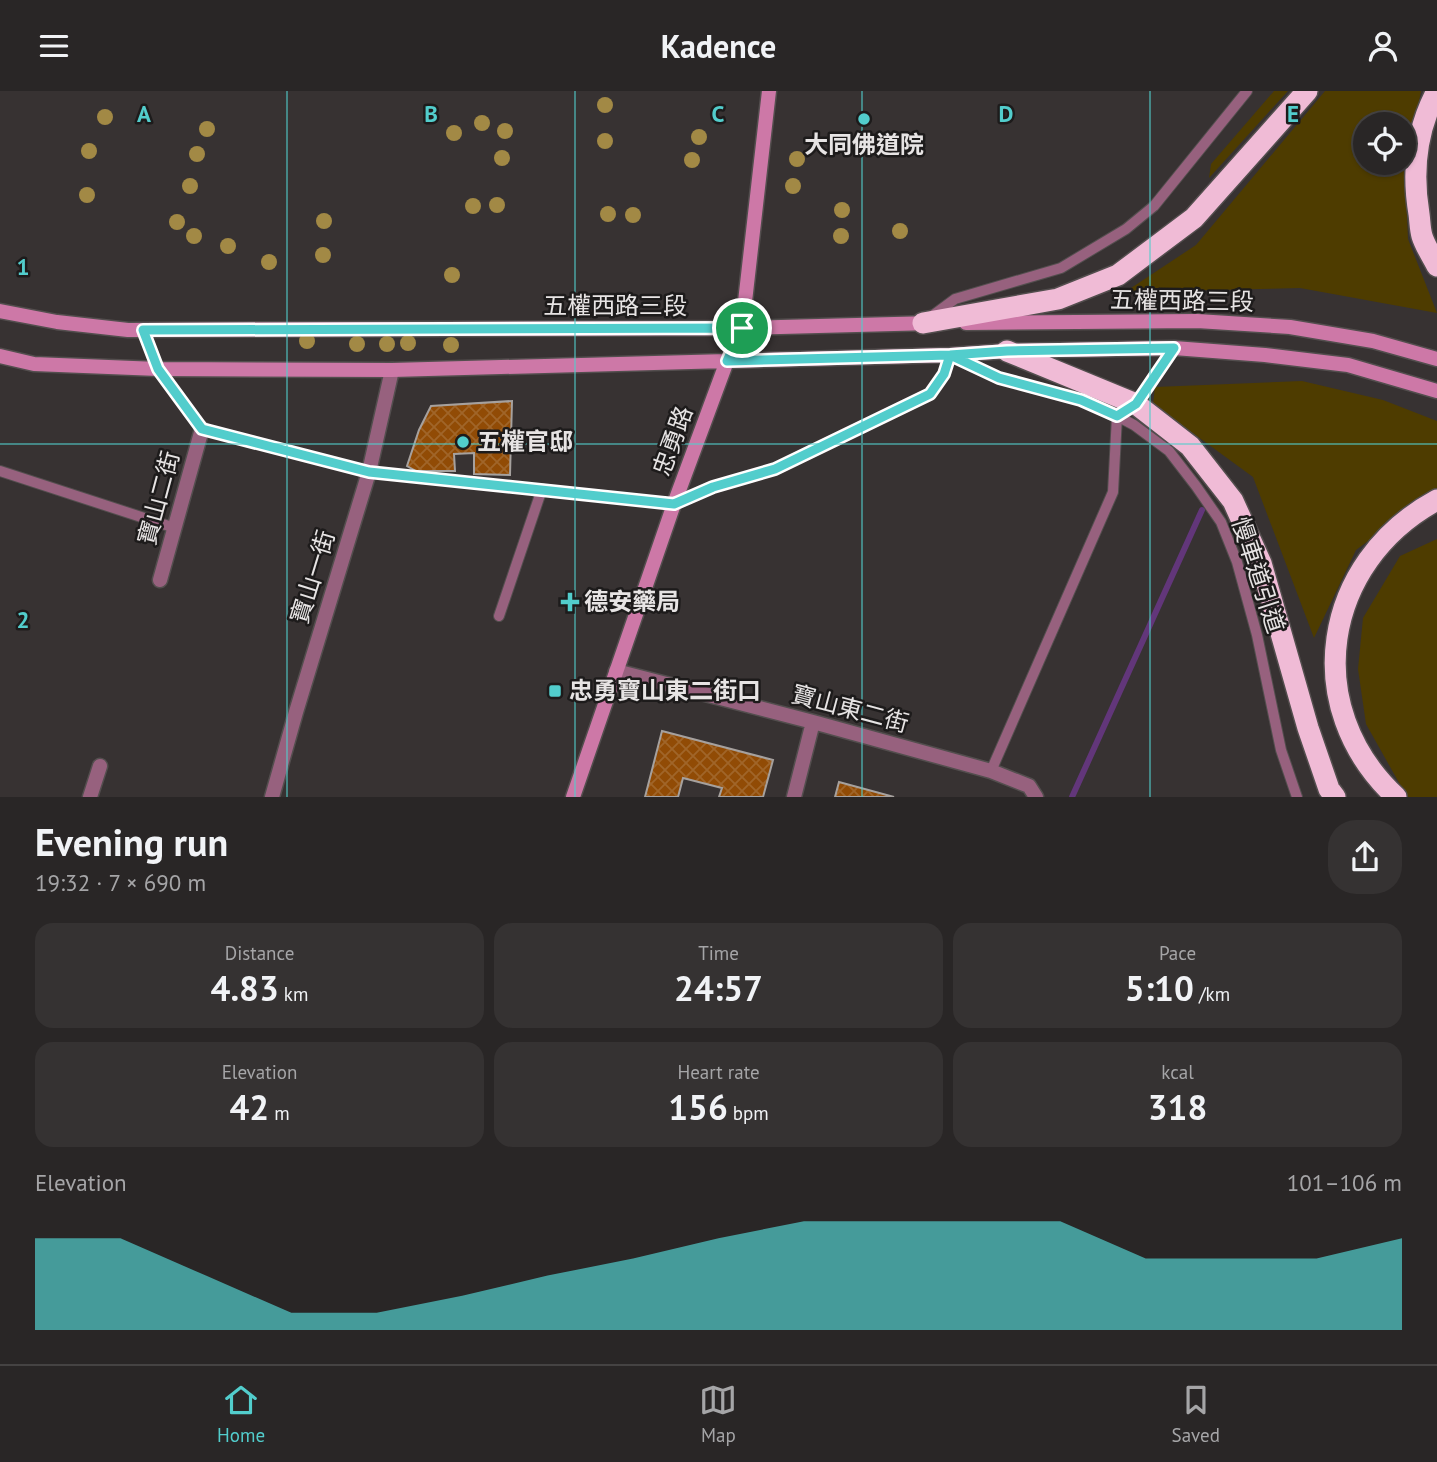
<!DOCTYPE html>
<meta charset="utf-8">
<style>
:root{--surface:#292626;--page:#353232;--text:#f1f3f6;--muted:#a5a5a7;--line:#454343;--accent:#52cdcc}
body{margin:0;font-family:"PT Sans","Noto Sans TC",sans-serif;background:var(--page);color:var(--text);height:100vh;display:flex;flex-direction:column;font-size:26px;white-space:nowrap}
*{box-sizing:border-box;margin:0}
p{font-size:23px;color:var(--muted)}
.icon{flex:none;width:38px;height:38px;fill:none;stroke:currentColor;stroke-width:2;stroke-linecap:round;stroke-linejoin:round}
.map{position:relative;height:706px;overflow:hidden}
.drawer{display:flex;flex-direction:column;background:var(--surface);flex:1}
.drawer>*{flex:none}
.tools{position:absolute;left:1353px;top:21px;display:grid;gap:14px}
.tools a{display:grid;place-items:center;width:63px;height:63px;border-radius:50%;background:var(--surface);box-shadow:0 2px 5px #0004,0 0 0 2px var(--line);font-size:35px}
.pin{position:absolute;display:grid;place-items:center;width:60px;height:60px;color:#fff;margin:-30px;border:4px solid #fff;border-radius:50%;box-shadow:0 2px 7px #0007}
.round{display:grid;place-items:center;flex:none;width:74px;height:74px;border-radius:28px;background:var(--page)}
.head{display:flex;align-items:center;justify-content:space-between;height:119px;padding:0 35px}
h1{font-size:38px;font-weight:700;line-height:52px}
.metrics{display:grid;grid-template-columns:repeat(3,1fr);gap:10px;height:119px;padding:7px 35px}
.metrics div{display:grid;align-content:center;border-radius:18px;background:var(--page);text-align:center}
.metrics b{font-size:35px;font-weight:700}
.metrics small{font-size:19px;font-weight:400}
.metrics p{font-size:19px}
.chart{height:196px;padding:14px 35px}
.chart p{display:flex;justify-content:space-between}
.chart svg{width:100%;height:126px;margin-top:7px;fill:var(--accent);opacity:.7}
header{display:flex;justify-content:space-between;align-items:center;height:91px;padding:0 35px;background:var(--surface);font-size:32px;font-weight:700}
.dock{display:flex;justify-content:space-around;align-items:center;height:98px;border-top:2px solid var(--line);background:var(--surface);font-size:19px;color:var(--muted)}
.dock a{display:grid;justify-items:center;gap:4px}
.dock .selected{color:var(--accent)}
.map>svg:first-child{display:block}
</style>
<header><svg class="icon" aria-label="menu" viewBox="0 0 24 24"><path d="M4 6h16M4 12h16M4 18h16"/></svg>Kadence<svg class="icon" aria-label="person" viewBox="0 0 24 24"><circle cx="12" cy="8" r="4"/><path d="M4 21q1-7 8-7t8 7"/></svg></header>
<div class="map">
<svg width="1437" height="706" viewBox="0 0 1437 706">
<defs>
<pattern id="building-cross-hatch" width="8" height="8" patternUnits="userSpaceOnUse" patternTransform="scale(1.75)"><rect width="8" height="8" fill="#914b05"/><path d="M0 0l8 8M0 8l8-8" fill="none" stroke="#a06529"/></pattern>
</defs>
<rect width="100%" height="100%" fill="#373232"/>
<path fill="#4e3c00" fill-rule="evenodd" d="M1274,0H1288L1209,87L1211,73Z
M1325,0H1421L1405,81L1408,148L1437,222L1300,197L1125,201L1196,154ZM1365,33H1404V72H1365Z
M1302,290L1383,309L1437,330V399L1356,459L1314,547L1253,386L1153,313L1155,296Z
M1437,448V706H1407L1366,633L1358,578L1363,527L1400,465Z"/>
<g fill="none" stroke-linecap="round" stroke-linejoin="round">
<path stroke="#62367a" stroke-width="6" d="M1072,706L1202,419"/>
</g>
<path fill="url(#building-cross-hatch)" stroke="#a6a19e" stroke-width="2" d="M512,310L510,384L474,383V362L454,363L455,380H416L407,375L419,339L431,315Z
M662,640L773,669L763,706H719L722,697L683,687L678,706H645Z
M839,691L894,706H835Z"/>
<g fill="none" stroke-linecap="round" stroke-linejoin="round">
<g stroke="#534e4e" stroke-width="12">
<path id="lane" d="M932,225L955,208L1061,177L1126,138L1154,115L1247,0
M143,239L158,278L202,338L369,381L674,413L713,396L775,378L930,303L944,283L950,264L999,287L1081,309L1117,325L1134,334L1169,360L1196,395L1221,431L1237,471L1257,544L1281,659L1297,706
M0,380L175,437
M499,525L542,398
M991,680L1113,401L1117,325L1136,313L1174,257"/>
</g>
<g stroke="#534e4e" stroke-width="17">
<path id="street" d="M160,489L202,338
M616,580L813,631L991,680L1029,695L1036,706
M90,706L100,675
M272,706L296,621L369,381L392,279
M794,706L813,631"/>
</g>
<g stroke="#534e4e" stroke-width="17">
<path id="secondary" d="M0,220L57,231L128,239L742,237L932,232
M966,232L1197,230L1290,236L1373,250L1437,268
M0,265L34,273L158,278L392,279L950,264L1007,260L1174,257L1265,264L1348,274L1437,300
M573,706L674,413L727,270L742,237L769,0"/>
</g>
<g stroke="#534e4e" stroke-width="24">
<path id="highway" d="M1437,0C1416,39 1412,81 1419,123C1420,130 1420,138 1422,145C1425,155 1432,165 1437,175
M923,232L1058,208L1118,184L1194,127L1307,0
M1007,260L1136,313L1190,355L1233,410L1261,472L1308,637L1329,698L1335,706
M1396,706C1299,616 1322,471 1437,409"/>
</g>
<use href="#lane" stroke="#97617e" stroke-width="10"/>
<use href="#street" stroke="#97617e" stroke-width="14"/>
<use href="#secondary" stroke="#cd78a7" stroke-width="14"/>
<use href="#highway" stroke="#f0bbd6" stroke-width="21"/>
</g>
<g fill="#a28945">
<circle cx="605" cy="14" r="8"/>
<circle cx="105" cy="26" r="8"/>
<circle cx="482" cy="32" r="8"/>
<circle cx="207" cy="38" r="8"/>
<circle cx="505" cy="40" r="8"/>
<circle cx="454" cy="42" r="8"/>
<circle cx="699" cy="46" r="8"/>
<circle cx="605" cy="50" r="8"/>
<circle cx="89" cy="60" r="8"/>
<circle cx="197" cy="63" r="8"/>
<circle cx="502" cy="67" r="8"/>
<circle cx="797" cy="68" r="8"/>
<circle cx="692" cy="69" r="8"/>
<circle cx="190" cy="95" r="8"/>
<circle cx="793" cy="95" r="8"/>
<circle cx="87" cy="104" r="8"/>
<circle cx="497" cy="114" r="8"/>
<circle cx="473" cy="115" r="8"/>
<circle cx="842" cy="119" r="8"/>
<circle cx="608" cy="123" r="8"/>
<circle cx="633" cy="124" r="8"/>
<circle cx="324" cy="130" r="8"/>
<circle cx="177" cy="131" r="8"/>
<circle cx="900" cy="140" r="8"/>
<circle cx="194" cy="145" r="8"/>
<circle cx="841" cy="145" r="8"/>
<circle cx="228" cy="155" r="8"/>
<circle cx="323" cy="164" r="8"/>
<circle cx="269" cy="171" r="8"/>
<circle cx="452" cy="184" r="8"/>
<circle cx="307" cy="250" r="8"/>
<circle cx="408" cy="252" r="8"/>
<circle cx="357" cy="253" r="8"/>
<circle cx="387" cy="253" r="8"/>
<circle cx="451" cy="254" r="8"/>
</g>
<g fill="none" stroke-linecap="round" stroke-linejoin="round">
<g stroke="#fff" stroke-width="14">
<path id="route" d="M742,237L143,239L158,278L202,338L369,381L674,413L713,396L775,378L930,303L944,283L950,264L999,287L1081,309L1117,325L1136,313L1174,257L1007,260L950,264L727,270L742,237"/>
</g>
<use href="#route" stroke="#52cdcc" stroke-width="9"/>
</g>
<path fill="none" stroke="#52cdcc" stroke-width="2" stroke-opacity="0.55" d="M287,0V706M575,0V706M862,0V706M1150,0V706M0,353H1437"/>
<g fill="#52cdcc" stroke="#1d1b1b" stroke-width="2.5">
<circle cx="864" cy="28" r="7"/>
<circle cx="463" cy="351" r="7"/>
<path d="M566.5 500.5h7v7h7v7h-7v7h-7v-7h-7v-7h7z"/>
<rect x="548" y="593" width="14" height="14" rx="3.5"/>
</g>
<g text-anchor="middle" stroke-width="5" stroke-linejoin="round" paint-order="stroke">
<g font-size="24" font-weight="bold" fill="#e7e4e4" stroke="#1d1b1b" text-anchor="start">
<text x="864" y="62" text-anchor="middle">大同佛道院</text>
<text x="477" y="359">五權官邸</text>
<text x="584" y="519">德安藥局</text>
<text x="569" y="608">忠勇寶山東二街口</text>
</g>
<g font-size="24" fill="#e7e4e4" stroke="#1d1b1b">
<text transform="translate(1182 210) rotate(1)" y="8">五權西路三段</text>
<text x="615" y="223">五權西路三段</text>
<text transform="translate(673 350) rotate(-70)" y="8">忠勇路</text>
<text transform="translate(159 407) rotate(-75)" y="8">寶山二街</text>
<text transform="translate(1258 484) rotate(72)" y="8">慢車道引道</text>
<text transform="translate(313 486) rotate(-73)" y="8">寶山一街</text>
<text transform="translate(850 618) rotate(15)" y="8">寶山東二街</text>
</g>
</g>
<g font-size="23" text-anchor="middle" font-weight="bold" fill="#52cdcc" stroke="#1d1b1b" stroke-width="5" stroke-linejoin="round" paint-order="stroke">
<text x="144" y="31">A</text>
<text x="431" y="31">B</text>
<text x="718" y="31">C</text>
<text x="1006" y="31">D</text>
<text x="1293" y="31">E</text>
<text x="23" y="184">1</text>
<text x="23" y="537">2</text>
</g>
</svg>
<div class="tools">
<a><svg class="icon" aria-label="locate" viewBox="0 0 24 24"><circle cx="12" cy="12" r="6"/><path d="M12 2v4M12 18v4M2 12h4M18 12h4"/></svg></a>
</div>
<div class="pin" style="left:742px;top:237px;background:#1e9e55"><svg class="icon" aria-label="arrive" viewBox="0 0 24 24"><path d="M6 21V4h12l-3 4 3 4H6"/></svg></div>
</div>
<section class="drawer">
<div class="head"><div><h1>Evening run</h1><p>19:32 · 7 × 690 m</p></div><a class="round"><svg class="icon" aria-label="share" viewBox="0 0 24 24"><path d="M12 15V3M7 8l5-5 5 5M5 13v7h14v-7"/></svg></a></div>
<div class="metrics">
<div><p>Distance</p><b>4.83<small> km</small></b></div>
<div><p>Time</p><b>24:57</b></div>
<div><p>Pace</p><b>5:10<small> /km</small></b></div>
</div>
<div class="metrics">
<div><p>Elevation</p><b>42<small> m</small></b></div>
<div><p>Heart rate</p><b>156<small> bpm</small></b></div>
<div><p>kcal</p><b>318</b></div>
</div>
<div class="chart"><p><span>Elevation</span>101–106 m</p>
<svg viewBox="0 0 160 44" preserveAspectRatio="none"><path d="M0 44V12L10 12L20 25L30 38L40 38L50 32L60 25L70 19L80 12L90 6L100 6L110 6L120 6L130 19L140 19L150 19L160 12V44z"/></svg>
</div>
</section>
<nav class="dock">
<a class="selected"><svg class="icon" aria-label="home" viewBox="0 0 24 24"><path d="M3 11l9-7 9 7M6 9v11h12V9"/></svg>Home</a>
<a><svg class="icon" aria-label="map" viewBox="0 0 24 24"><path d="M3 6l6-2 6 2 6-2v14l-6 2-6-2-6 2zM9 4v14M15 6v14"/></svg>Map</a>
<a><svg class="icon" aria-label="saved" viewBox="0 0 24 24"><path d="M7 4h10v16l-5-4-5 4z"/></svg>Saved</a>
</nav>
